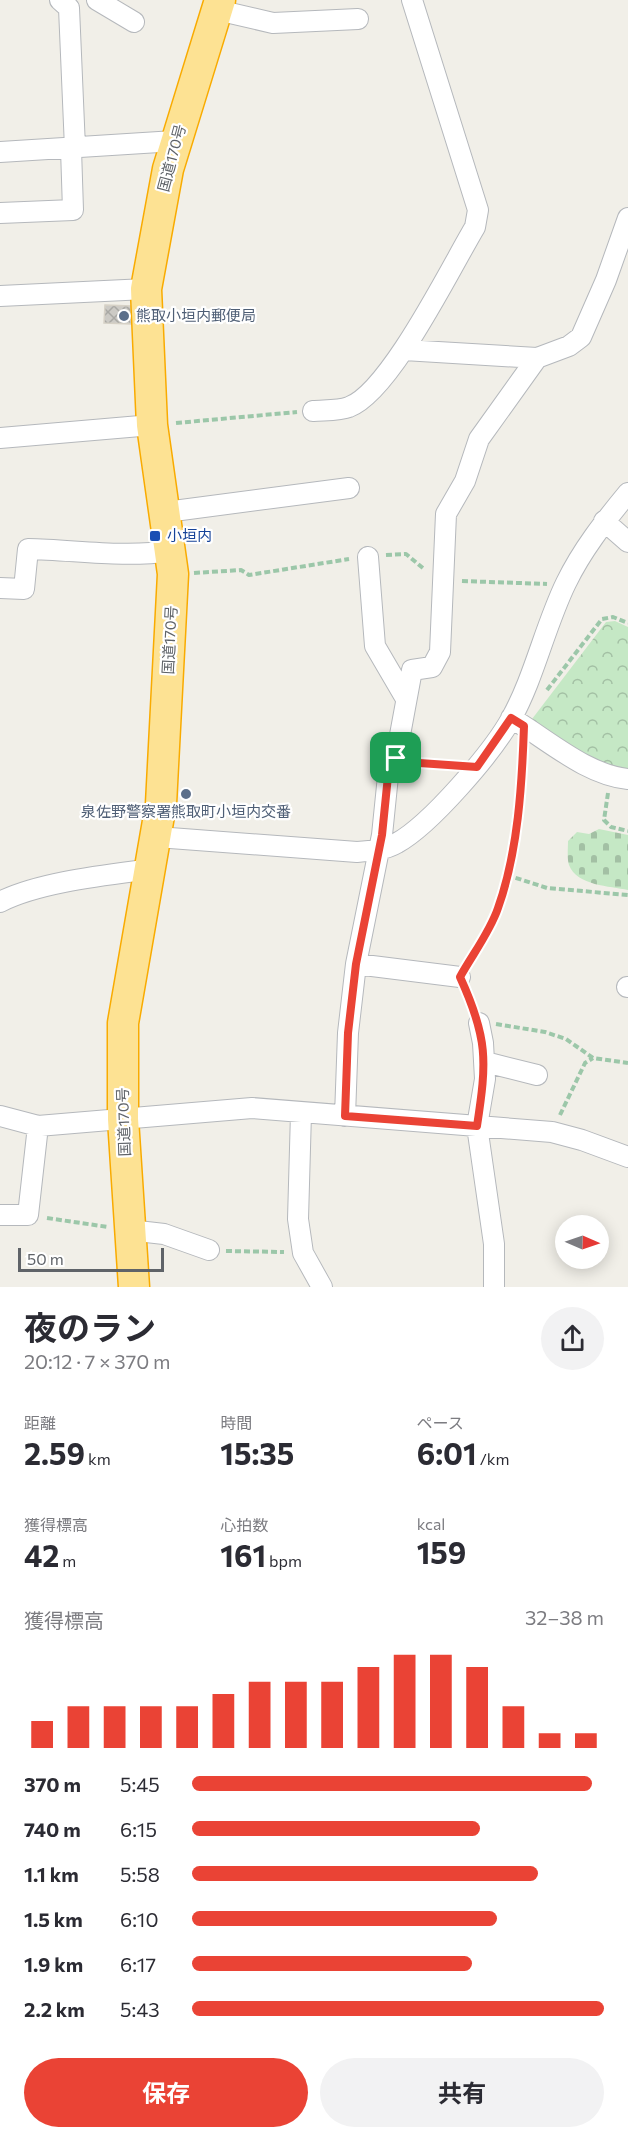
<!DOCTYPE html>
<html lang="ja">
<meta charset="utf-8">
<style>
:root{--surface:#fff;--page:#f2f2f3;--text:#2b2b33;--muted:#7c7c81;--accent:#ea4335}
body{margin:0;font-family:Commissioner,"Noto Sans JP",sans-serif;background:var(--page);color:var(--text);height:100vh;display:flex;flex-direction:column;font-size:22px;white-space:nowrap}
*{box-sizing:border-box;margin:0}
p{font-size:20px;color:var(--muted)}
.icon{flex:none;width:33px;height:33px;fill:none;stroke:currentColor;stroke-width:2;stroke-linecap:round;stroke-linejoin:round}
.map{position:relative;height:1287px;overflow:hidden}
.details{display:flex;flex-direction:column;background:var(--surface);flex:1}
.details>*{flex:none}
.needle{width:39px;rotate:92deg}
.buttons{position:absolute;left:555px;top:1215px;display:grid;gap:12px}
.buttons a{display:grid;place-items:center;width:54px;height:54px;border-radius:50%;background:var(--surface);box-shadow:0 3px 15px #0003;font-size:30px}
.scale{position:absolute;left:18px;bottom:15px;width:146px;box-sizing:border-box;padding-left:6px;border:3px solid #5f6368;border-top:0;font-size:16px;line-height:21px;white-space:nowrap;color:#5f6368;-webkit-text-stroke:4px #fff;paint-order:stroke}
.pin{position:absolute;display:grid;place-items:center;width:51px;height:51px;color:#fff;margin:-26px;border-radius:12px;box-shadow:0 3px 9px #0006}
.round{display:grid;place-items:center;flex:none;width:63px;height:63px;border-radius:32px;background:var(--page)}
.overview{display:flex;align-items:center;justify-content:space-between;height:102px;padding:0 24px}
h1{font-size:33px;font-weight:700;line-height:45px}
.stats{display:grid;grid-template-columns:repeat(3,1fr);gap:9px;height:102px;padding:6px 24px}
.stats div{display:grid;align-content:center}
.stats b{font-size:30px;font-weight:700}
.stats small{font-size:16px;font-weight:400}
.stats p{font-size:16px}
.chart{height:168px;padding:12px 24px}
.chart p{display:flex;justify-content:space-between}
.chart svg{width:100%;height:108px;margin-top:6px;stroke:var(--accent);stroke-width:6}
.cta{display:flex;gap:12px;margin-top:auto;padding:12px 24px}
.cta a{flex:1;height:69px;border-radius:36px;background:var(--accent);color:#fff;font-size:24px;font-weight:700;line-height:69px;text-align:center}
.cta a+a{background:var(--page);color:var(--text)}
ul{padding:0 24px;list-style:none;font-size:20px}
li{display:grid;grid-template-columns:96px 72px 1fr;align-items:center;height:45px}
li i{height:15px;border-radius:8px;background:var(--accent)}
.map>svg:first-child{display:block}
</style>
<div class="map">
<svg width="628" height="1287" viewBox="0 0 628 1287">
<defs>
<pattern id="cemetery-stones" width="16" height="16" patternUnits="userSpaceOnUse" patternTransform="scale(1.5)"><rect width="16" height="16" fill="#c5e8c5"/><path d="M2 7V4a2 2 0 0 1 4 0v3zM10 15v-3a2 2 0 0 1 4 0v3z" fill="#a3c0a4"/></pattern>
<pattern id="park-crowns" width="20" height="18" patternUnits="userSpaceOnUse" patternTransform="scale(1.5)"><rect width="20" height="18" fill="#c5e8c5"/><path d="M2 6a3 3 0 1 1 6 0M12 15a3 3 0 1 1 6 0" fill="none" stroke="#a3c0a4"/></pattern>
<pattern id="building-cross-hatch" width="8" height="8" patternUnits="userSpaceOnUse" patternTransform="scale(1.5)"><rect width="8" height="8" fill="#cccac5"/><path d="M0 0l8 8M0 8l8-8" fill="none" stroke="#a9a8a4"/></pattern>
</defs>
<rect width="100%" height="100%" fill="#f1efe8"/>
<path fill="url(#cemetery-stones)" d="M599,829L628,835V890C610,886 577,886 569,865C567,859 568,848 568,841L577,832L589,834Z"/>
<path fill="url(#park-crowns)" d="M615,621L628,627V774L615,773L529,723L606,622Z"/>
<path fill="url(#building-cross-hatch)" stroke="#d6d1c6" stroke-width="1.5" d="M105,305L131,306V324L104,323Z"/>
<g fill="none" stroke-linecap="round" stroke-linejoin="round">
<g stroke="#b5b8bc" stroke-width="22">
<path id="minor" d="M60,0L69,8L75,148
M97,0L134,22
M217,10L273,23L358,19
M0,152L175,141
M0,213L73,210L71,149
M0,296L146,289
M404,350L537,358L569,346L581,337L606,280L628,218
M313,411C324,410 339,411 349,407C390,392 451,267 475,227L478,210L412,0
M0,438L152,425
M166,512L349,488
M604,521L628,542
M368,557L375,646L406,699
M0,588L24,589L28,549C76,550 123,558 171,551
M511,718C547,739 586,775 628,779
M157,837L357,852C371,851 385,850 397,843C430,825 492,753 511,719C534,678 545,626 566,583C582,550 604,522 628,493
M0,902C39,882 107,875 151,869
M356,964L460,977
M627,987H628
M479,1023L483,1043L485,1079L477,1126L494,1244V1287
M485,1062L537,1075
M301,1113L298,1219L303,1253L322,1287
M0,1116L38,1126L252,1108L552,1132L582,1140L628,1157
M345,1116L348,1033L356,964L382,835L388,776L395,762L412,670L432,667L440,652L446,514L465,481L479,439L537,358
M0,1215H28L38,1126
M129,1230L164,1234L209,1250"/>
</g>
<g stroke="#f9ab00" stroke-width="33">
<path id="highway" d="M134,1287L123,1119V1023L161,804L173,574L152,425L146,289L168,169L220,0"/>
</g>
<path stroke="#9cc7a9" stroke-width="4" stroke-dasharray="6 3" stroke-linecap="butt" d="M176,423L297,412
M386,555L406,554L424,569
M194,573L241,570L249,575L349,559
M462,581L547,584
M547,690L602,619L613,617L628,623
M414,763L454,765
M608,793L604,820L611,827L628,831
M507,875L547,888L628,895
M469,961L497,910L507,875L523,748
M467,992L473,1007
M496,1024L545,1032L566,1039L593,1058L628,1063
M560,1115L585,1063L593,1058
M47,1218L108,1227
M226,1251L284,1252"/>
<use href="#minor" stroke="#fff" stroke-width="20"/>
<use href="#highway" stroke="#fde293" stroke-width="30"/>
</g>
<g fill="none" stroke-linecap="round" stroke-linejoin="round">
<g stroke="#fff" stroke-width="12">
<path id="route" d="M511,718L524,726C522,785 518,852 498,908C490,932 472,955 460,977C488,1038 487,1061 477,1126L345,1116L348,1033L356,964L382,835L388,776L396,758L405,762L477,767Z"/>
</g>
<use href="#route" stroke="#ea4335" stroke-width="8"/>
</g>
<g fill="#5c6f8a" stroke="#fff" stroke-width="2">
<circle cx="124" cy="316" r="6"/>
<circle cx="186" cy="794" r="6"/>
</g>
<rect fill="#1a4fb4" stroke="#fff" stroke-width="2" x="149" y="530" width="12" height="12" rx="3"/>
<g text-anchor="middle" stroke-width="4.5" stroke-linejoin="round" paint-order="stroke">
<g font-size="15" fill="#5f6368" stroke="#fff">
<text transform="translate(172 158) rotate(-75)" y="5">国道170号</text>
<text transform="translate(170 640) rotate(-87)" y="5">国道170号</text>
<text transform="translate(124 1122) rotate(-92)" y="5">国道170号</text>
</g>
<g font-size="15" fill="#4e5e75" stroke="#fff" text-anchor="start">
<text x="136" y="321">熊取小垣内郵便局</text>
<text x="186" y="817" text-anchor="middle">泉佐野警察署熊取町小垣内交番</text>
</g>
<g font-size="15" fill="#164399" stroke="#fff" text-anchor="start">
<text x="167" y="541">小垣内</text>
</g>
</g>
</svg>
<div class="buttons">
<a><svg class="needle" viewBox="-14 -14 28 28"><path d="M0-13l5 13h-10z" fill="#e53935"/><path d="M0 13l5-13h-10z" fill="#7c7c81"/></svg></a>
</div>
<div class="scale">50 m</div>
<div class="pin" style="left:396px;top:758px;background:#1e9e55"><svg class="icon" aria-label="arrive" viewBox="0 0 24 24"><path d="M6 21V4h12l-3 4 3 4H6"/></svg></div>
</div>
<section class="details">
<div class="overview"><div><h1>夜のラン</h1><p>20:12 · 7 × 370 m</p></div><a class="round"><svg class="icon" aria-label="share" viewBox="0 0 24 24"><path d="M12 15V3M7 8l5-5 5 5M5 13v7h14v-7"/></svg></a></div>
<div class="stats">
<div><p>距離</p><b>2.59<small> km</small></b></div>
<div><p>時間</p><b>15:35</b></div>
<div><p>ペース</p><b>6:01<small> /km</small></b></div>
</div>
<div class="stats">
<div><p>獲得標高</p><b>42<small> m</small></b></div>
<div><p>心拍数</p><b>161<small> bpm</small></b></div>
<div><p>kcal</p><b>159</b></div>
</div>
<div class="chart"><p><span>獲得標高</span>32–38 m</p>
<svg viewBox="0 0 160 44" preserveAspectRatio="none"><path d="M5 44V33M15 44V27M25 44V27M35 44V27M45 44V27M55 44V22M65 44V17M75 44V17M85 44V17M95 44V11M105 44V6M115 44V6M125 44V11M135 44V27M145 44V38M155 44V38"/></svg>
</div>
<ul>
<li><b>370 m</b>5:45<i style="width:97%"></i></li>
<li><b>740 m</b>6:15<i style="width:70%"></i></li>
<li><b>1.1 km</b>5:58<i style="width:84%"></i></li>
<li><b>1.5 km</b>6:10<i style="width:74%"></i></li>
<li><b>1.9 km</b>6:17<i style="width:68%"></i></li>
<li><b>2.2 km</b>5:43<i style="width:100%"></i></li>
</ul>
<div class="cta"><a>保存</a><a>共有</a></div>
</section>
